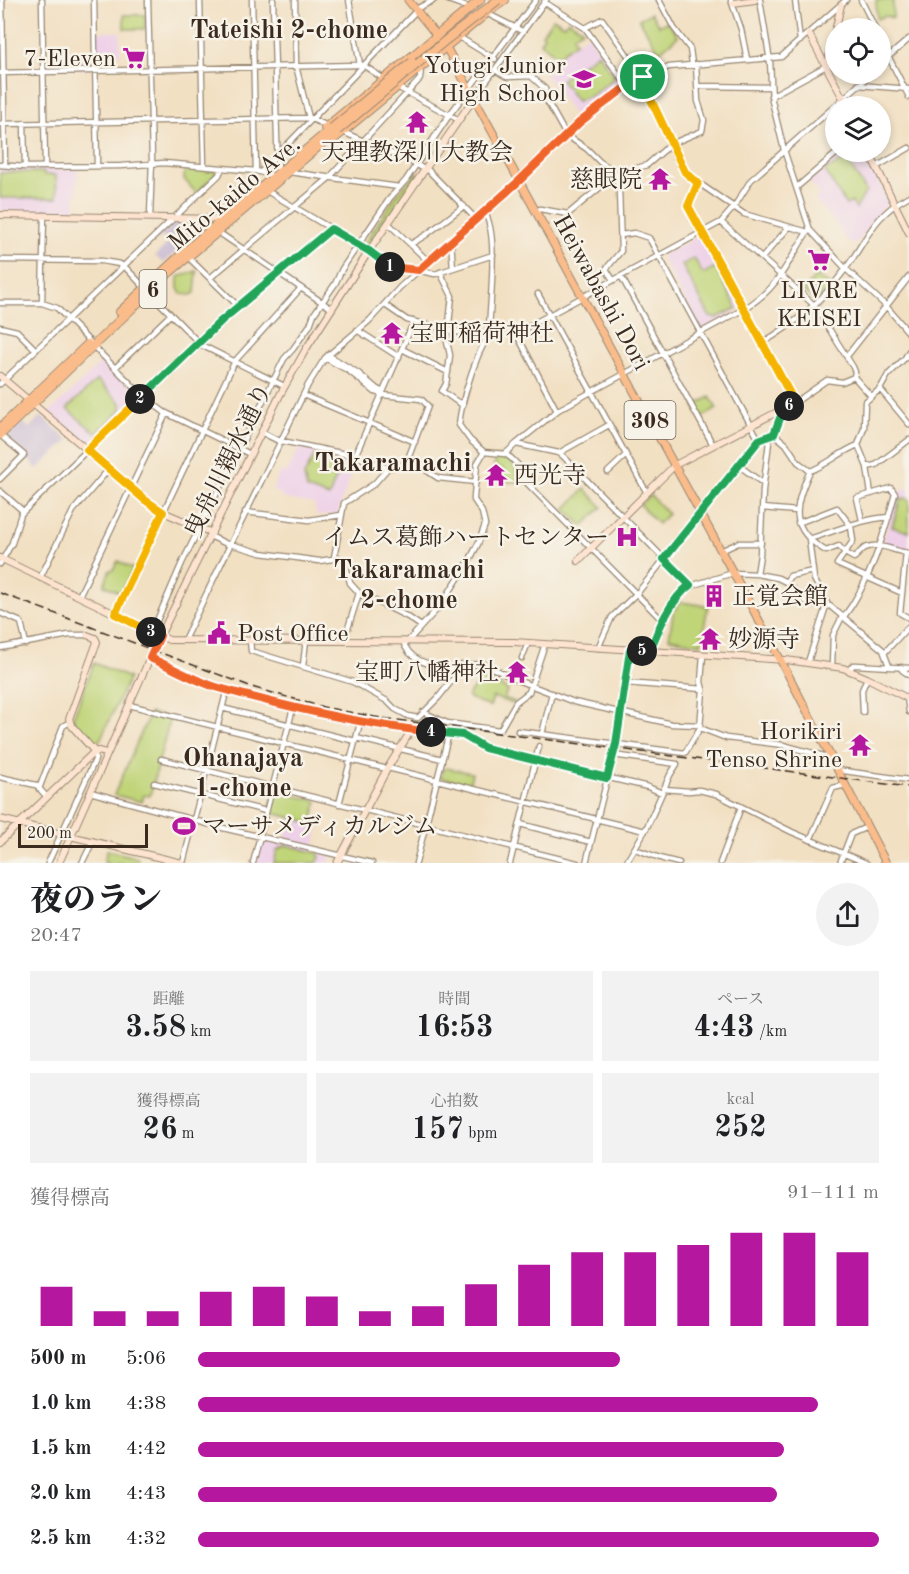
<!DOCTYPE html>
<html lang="ja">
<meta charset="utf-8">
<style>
:root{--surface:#fff;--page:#f2f2f2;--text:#202124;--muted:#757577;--accent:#b5179e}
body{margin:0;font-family:"Old Standard TT","Noto Serif JP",serif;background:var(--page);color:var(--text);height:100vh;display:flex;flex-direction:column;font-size:22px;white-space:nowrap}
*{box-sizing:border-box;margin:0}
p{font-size:20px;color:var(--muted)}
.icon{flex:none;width:33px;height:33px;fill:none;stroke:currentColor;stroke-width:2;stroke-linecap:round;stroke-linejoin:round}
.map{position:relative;height:863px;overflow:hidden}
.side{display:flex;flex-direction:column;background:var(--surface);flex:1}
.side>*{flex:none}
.buttons{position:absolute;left:825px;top:18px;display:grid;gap:12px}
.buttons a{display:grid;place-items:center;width:66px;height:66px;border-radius:50%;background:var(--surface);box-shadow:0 3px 9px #0003;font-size:30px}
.scale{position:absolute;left:18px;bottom:15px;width:130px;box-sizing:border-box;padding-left:6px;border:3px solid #3b2a1e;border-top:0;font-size:16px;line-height:21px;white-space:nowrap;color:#3b2a1e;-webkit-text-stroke:4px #f7f3e8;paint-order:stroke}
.pin{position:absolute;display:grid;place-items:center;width:51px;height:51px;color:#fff;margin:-26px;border:3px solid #fff;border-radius:50%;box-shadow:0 2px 6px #0007}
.km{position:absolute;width:30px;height:30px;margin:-15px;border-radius:50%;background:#222;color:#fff;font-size:16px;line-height:30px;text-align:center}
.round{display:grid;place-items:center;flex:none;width:63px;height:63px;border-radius:32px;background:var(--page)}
.headline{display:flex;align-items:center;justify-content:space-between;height:102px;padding:0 30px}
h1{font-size:33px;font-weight:800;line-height:45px}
.metrics{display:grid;grid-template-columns:repeat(3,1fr);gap:9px;height:102px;padding:6px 30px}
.metrics div{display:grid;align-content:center;border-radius:0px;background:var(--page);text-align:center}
.metrics b{font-size:30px;font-weight:800}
.metrics small{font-size:16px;font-weight:400}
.metrics p{font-size:16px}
.chart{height:168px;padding:12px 30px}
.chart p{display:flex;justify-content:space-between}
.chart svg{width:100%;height:108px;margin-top:6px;stroke:var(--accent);stroke-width:6}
ul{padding:0 30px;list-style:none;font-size:20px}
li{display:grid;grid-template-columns:96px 72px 1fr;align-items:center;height:45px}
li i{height:15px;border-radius:8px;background:var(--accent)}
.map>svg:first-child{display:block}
</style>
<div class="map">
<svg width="909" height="863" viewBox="0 0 909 863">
<rect width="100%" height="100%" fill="#f7f3e8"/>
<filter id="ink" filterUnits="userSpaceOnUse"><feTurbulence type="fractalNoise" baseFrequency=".0167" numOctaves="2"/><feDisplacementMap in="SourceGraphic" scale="12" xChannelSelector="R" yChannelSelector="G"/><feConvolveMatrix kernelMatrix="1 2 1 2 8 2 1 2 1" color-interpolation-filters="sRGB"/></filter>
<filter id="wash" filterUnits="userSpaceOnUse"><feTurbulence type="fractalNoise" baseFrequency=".008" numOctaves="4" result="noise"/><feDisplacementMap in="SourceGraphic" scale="24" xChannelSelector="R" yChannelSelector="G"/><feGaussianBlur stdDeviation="1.35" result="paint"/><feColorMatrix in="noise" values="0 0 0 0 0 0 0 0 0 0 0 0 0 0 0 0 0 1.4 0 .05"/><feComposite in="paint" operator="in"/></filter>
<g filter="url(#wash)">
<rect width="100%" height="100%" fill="#f2e0c3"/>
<path fill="#eed0e8" d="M96,32H120V55H113L112,60H93V69H77V52L96,51Z
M588,34L623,85L577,119L545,74L558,57Z
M843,152H864L889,201L855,245L847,240L839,230L840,228L815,199L820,194L809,181Z
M0,168L78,169L75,212L0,211Z
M699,236H702L740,306V309L703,329L700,328L662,258L663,255Z
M104,360L138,395V397L87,445L49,413Z
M300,447L358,459L341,502L338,514L317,516L314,504L282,498L280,493L272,491L280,471L286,474Z
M906,488L909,489V551L883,542L897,494Z
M290,818L319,825L313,851L331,856L329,863H256L261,841L264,839L284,844Z"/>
<path fill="#ccbed4" d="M176,221L193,238L163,263L155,256L168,243L162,236L157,241L155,239Z
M41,416L69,440L37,469L26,457L27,455L7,437L23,422L29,428Z"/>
<path fill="#c0d478" stroke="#7e7f4b" stroke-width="1.5" d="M876,0H893V18L885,16L877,19Z
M651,13L659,26L668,21L678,36L659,52L639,19Z
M124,15H145V29H124Z
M553,18L564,25L568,20L583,29L573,36L576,42L557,56L540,42L544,36L542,34Z
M598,53L615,77L592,95L577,101L561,80Z
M846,158L866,191L856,209L852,202L846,205L825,171Z
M185,169L215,171L216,174L196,193L184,179Z
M13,172H44V175H56L57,198H0V173Z
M416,173H418L417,176L370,244L366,247L364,244L396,196Z
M694,258L703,274L715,267L737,308L717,318L710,317L682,265Z
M197,271L195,293L191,295L181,294L178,288V277Z
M816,276L830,285L818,298L813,299L803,291Z
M97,380L121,403V410L96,433L67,409Z
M710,397L717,409L701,418L694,406Z
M315,454L331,458L329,463L340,467L329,497L307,489L304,476Z
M496,456H505C514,463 519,471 518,482H501L503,469L494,467Z
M585,489L602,507L584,525L581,524L565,509Z
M650,495L668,514L658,524L640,505Z
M905,498L909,499V532L892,527L900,500Z
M118,561L133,569L121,593L104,585L110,570H113Z
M680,602L708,606L701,644L669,638L673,614Z
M94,663L129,678L100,740L94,743L77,726L73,718Z
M480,679L493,682L508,690L504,698L515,702L513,704L493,697L490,707L467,697Z
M150,713L170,718L150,796L144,795L142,802L114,795Z
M446,768L472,773L469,784L441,778L443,769Z
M276,791L317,801L312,823L269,812L274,792Z
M286,845L318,853L320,857L317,863H274L277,850Z
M107,850L138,858L137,863H104Z"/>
</g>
<g filter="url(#ink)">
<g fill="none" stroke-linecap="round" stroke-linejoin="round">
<g stroke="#968570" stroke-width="7">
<path id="street" d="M2,0L5,165
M42,0L45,166
M94,0L97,165
M148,0L152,160L150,217
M200,0L204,166
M252,0L256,171
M273,0L278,173
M295,0L296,66L309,118
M349,0L360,65
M448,0L470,8
M659,0L674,28L690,49L692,64
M731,0L741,29L747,59
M760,0L770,61L772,101L784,150L810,230L846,269L886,306L909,333
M795,0L800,41
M861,0L875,28
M544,2L585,28L602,19L643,77
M416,9L434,0
M488,12L490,15L522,31
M585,28L627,86
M459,37L495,59
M880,40L909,97
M880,64L909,39
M495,70L507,77L531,76L545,89L547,101L566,135L587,149L600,162L611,169L615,175L619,189L621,251L606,269L613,280
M0,73L357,65H363L384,79
M643,77L646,89L677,159L687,175L744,214L808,232
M858,85L909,89
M698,86L771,87
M397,87L459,120
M771,96L826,66
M474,98L546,0
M24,123L25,167
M0,124L309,118L328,126
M343,132L416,164L425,170
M0,165L25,167L121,166L164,163L256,171L274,176
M876,167L909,148
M426,168L476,219
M261,172L417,10
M289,172L399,187
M698,183L688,206L795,403
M797,187L838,152
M267,191L369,251L393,268L403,267L435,274L493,255
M536,211L540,209L568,214L615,175L647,165L671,144L702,131L704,120L698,101L696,64
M484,212C499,231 490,303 489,329C487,340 482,346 478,356C470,375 461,404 459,425L470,440L484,452L505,454L511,458L518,465L521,477L663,621
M721,222L814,305L853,367L855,372L854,377L871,396
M388,223L428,261
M218,232L332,309
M621,235L634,233L649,238L759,440
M451,241L453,268
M411,244L426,235L464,206
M188,257L238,306
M762,258L789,227
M0,260L102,261L120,264L126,268L145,288
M440,272L452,296L447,342L450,355L449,364L446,384L442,391L456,401L463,405
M621,276L713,445
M210,278L328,179L420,79L421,67
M149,292L201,345L284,386
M538,294L647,493
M0,303H42L44,215
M42,303L57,308L90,342
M385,305L407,320L487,339
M0,327L17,331L36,350
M357,330L399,357
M762,343C796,323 820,303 844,271C868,239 871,217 909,196
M93,346L143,396L164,412L250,454
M402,349L448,372
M909,351L905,358L888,375L880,389L909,424
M328,355L358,373L377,389L383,392
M847,356L909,277
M325,358L349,371L375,392L383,395L421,399L428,406L406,464
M115,368L170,315
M0,384L219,175L222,168
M880,389L865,402L864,428L858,445C840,452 827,465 810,471C794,506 788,529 826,551L839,546L845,553L854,558C858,555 861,550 865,548C880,541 894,552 909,553
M303,395L415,442
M557,411L516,333L721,222L734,207L751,180L871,74
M261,432L277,440L355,456L388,468
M774,434L786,444L798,462L810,471
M516,444L558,410L744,309C777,289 786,266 806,234L810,230
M858,445L867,467L871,494
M559,453L609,425
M505,454L516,444L559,453L563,456L690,585
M355,456L414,321
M738,465L764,484
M867,467L876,465L909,440
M608,472L626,455
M0,479L24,455L0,435
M0,491L23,511
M762,508L797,511
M245,512L309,520L341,515
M798,523L837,508L851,526L853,541L837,564L902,593
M210,536L229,545
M809,539C836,531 861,519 889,517
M230,544L261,553L319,561L339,558L346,566L350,583L359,593L408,617L421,626
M721,551L738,543H761
M906,553L900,613L909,618
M334,558L344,503L374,484L388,468L406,464L423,468L438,478L476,482
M0,564L12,543L21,514L221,321L331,229
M757,574L778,578L786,582L805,601L816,605L830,606L883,650L889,666
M40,578L73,511L109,469
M786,582L790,576L813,571L809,539
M79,596L166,414
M0,613L21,622L26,644
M115,614L235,361L301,288
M843,618C871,581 883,537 895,494L891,488L857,498L862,520
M152,632L182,563L284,359L293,349L310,325L314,314L335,284L342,269L390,198L406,180L450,114L536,0
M184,640L308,385L325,358L369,321L400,287L519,181L580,122L627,86L638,79L669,67L781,57L846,0
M250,640L251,651L353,682L387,701L395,709L408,716L418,718L438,698L457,674L456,670C437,665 410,665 403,641
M344,641L359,593
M408,641L441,605L468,563L478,544L485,525L482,512L474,500V497L477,464L484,452
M0,648L69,635H87
M598,648L612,617L639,591L759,440L774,434L782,413L781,410L800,399L827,380L842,382L854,377
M650,651L669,610L687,587L733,573L757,574L760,555L763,490L770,434
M885,652L909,626
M150,658L172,667L182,674L217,687L293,708L360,723L463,735L479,745L494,751L648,787L662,793
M522,658L528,643
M808,662L827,603L814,579L813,571
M303,666L306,640
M832,666L833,635L842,617
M901,667L902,670L909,675
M456,670L462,665L484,664L517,680L574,702L672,724L700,725
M849,670L853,665H856L909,668
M625,683L703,689
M907,698L909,712
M129,705L387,769
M222,708L355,741
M423,712L447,723L500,730L516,702L529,692L545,644
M863,712L862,690L867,678
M700,728L726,738L783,745L831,758
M518,731L685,753L700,728L703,690L701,682L703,655
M542,734L552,693
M356,738L442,759
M613,755L677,764L670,775L647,827L626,863
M161,759L577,863
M388,768L645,831
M837,770L909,780
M0,777L36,785L47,797
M154,783L266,811
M39,789L63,726L70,722
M664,789L689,791L699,790L716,794L792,832L866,863
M90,792L223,828L372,863
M339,804L360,723
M520,824L591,842
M810,840L833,788L846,785
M635,849L663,859L679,863
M48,863L95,760V752
M82,863L93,841
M183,863L227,689
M253,863L293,708
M416,863L449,733
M510,863L539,746
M586,863L616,744L630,650
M720,863L741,807
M840,863L851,834L867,827"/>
</g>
<g stroke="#968570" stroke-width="8">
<path id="secondary" d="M733,3L755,0
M809,34L847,106
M827,67L841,5
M869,152L909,233
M0,215L223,219
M0,376L150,503L163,512L212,533
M0,558L169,640L514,642L786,660L843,668L867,678L909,699
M578,561L675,465L781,410
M87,635L95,638L97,642L69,719L72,726L95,752
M0,819L182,863
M0,842L92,754L98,751L106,753
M59,863L157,642L281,393L306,349L369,251L474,98
M337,863L387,769L412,729"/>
</g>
<g stroke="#968570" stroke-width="9">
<path id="primary" d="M408,0L446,47L469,89L780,659L886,863"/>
</g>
<g stroke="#968570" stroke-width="10">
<path id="highway" d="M325,128L480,0
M334,139L488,12L505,0
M120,312L184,252L332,128
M0,428L88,344
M0,435L170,272L337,131"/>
</g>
<use href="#street" stroke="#fff" stroke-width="4.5"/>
<use href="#secondary" stroke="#fde4d1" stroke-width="6"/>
<use href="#primary" stroke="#fabc8b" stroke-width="7"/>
<use href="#highway" stroke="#fabc8b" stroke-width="8"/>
<path stroke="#3b2a1e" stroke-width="1.5" stroke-dasharray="9 4.5" stroke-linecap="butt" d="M0,593L255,688L323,707L375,717L909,787"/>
<g stroke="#968570" stroke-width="10" stroke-linecap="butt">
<path id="highway-bridge" d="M332,128L412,62
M337,131L446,40L498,0"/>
</g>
<use href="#highway-bridge" stroke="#fabc8b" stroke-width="8"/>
</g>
</g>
<g fill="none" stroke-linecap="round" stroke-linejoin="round" filter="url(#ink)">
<g stroke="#fff" stroke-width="12">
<path id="split-1" d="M390,267L419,270L519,181L580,122L627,86L643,77"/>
</g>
<g stroke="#fff" stroke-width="12">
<path id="split-2" d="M140,399L221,321L331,229L369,251L390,267"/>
</g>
<g stroke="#fff" stroke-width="12">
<path id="split-3" d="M140,399L87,450L145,500L163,512L115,614L151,632"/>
</g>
<g stroke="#fff" stroke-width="12">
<path id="split-4" d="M151,632L160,636L150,658C172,667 193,680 216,687C289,708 356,723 431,732"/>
</g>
<g stroke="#fff" stroke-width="12">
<path id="split-5" d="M431,732L463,735L485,748L607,778L616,744L630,650L642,651"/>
</g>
<g stroke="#fff" stroke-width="12">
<path id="split-6" d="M642,651H650C658,629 670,600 690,585L664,559L759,440L774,434L782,413L781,410L789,406"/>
</g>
<g stroke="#fff" stroke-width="12">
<path id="split-7" d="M643,77L646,89L685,172L698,183L688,206L795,403L789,406"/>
</g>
<use href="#split-1" stroke="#f0652b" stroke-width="8"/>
<use href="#split-2" stroke="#22a559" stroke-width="8"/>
<use href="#split-3" stroke="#f5b400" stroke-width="8"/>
<use href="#split-4" stroke="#f0652b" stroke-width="8"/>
<use href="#split-5" stroke="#22a559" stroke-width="8"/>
<use href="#split-6" stroke="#22a559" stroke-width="8"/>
<use href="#split-7" stroke="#f5b400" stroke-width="8"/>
</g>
<defs>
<g id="supermarket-bare" transform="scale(1.8)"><path d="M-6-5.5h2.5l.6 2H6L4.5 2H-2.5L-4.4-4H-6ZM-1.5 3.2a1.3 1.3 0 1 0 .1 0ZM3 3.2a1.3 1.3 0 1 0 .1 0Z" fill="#b5179e" stroke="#f7f3e8" stroke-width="2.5" paint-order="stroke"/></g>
<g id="school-bare" transform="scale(1.8)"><path d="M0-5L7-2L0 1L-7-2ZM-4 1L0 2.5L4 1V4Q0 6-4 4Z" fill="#b5179e" stroke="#f7f3e8" stroke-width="2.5" paint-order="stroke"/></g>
<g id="temple-bare" transform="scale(1.8)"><path d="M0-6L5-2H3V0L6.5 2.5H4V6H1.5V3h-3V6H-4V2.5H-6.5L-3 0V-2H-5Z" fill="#b5179e" stroke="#f7f3e8" stroke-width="2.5" paint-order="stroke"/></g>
<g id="hospital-bare" transform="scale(1.8)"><path d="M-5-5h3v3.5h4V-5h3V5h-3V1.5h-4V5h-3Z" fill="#b5179e" stroke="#f7f3e8" stroke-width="2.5" paint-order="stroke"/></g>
<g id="building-bare" transform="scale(1.8)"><path d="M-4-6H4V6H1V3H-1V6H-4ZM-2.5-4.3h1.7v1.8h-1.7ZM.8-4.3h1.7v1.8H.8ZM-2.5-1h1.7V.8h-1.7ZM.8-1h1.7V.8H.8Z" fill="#b5179e" stroke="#f7f3e8" stroke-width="2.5" paint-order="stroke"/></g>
<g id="civic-bare" transform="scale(1.8)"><path d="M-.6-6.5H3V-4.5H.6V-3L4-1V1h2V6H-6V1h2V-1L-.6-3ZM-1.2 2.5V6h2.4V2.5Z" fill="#b5179e" stroke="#f7f3e8" stroke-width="2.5" paint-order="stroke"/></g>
<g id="stadium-bare" transform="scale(1.8)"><path d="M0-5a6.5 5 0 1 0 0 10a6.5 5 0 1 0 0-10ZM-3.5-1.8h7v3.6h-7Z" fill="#b5179e" stroke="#f7f3e8" stroke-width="2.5" paint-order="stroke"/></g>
</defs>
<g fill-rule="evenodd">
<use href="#supermarket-bare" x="134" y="58"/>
<use href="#school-bare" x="584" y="79"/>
<use href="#temple-bare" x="417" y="122"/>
<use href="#temple-bare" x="660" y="179"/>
<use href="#supermarket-bare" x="819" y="260"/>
<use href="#temple-bare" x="392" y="333"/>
<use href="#temple-bare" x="496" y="475"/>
<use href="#hospital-bare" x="627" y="537"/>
<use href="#building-bare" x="714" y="596"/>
<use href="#civic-bare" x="219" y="633"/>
<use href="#temple-bare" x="710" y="639"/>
<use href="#temple-bare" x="517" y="672"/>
<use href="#temple-bare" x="860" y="745"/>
<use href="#stadium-bare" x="184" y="826"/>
</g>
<g text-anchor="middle" stroke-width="5" stroke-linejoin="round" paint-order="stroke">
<g fill="#f7f3e8" stroke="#73665b" stroke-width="1.5">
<rect x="139.5" y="270" width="27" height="38" rx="4.5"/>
<rect x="624.5" y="401" width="51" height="38" rx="4.5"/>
</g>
<g font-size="22" font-weight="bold" fill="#3b2a1e">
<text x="153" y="297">6</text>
<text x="650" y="428">308</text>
</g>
<g font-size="24" fill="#3b2a1e" stroke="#f7f3e8" text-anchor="end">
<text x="116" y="66">7-Eleven</text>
<text x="566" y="73">Yotugi Junior<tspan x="566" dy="28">High School</tspan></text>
<text x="417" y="160" text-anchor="middle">天理教深川大教会</text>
<text x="642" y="187">慈眼院</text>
<text x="819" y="298" text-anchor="middle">LIVRE<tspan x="819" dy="28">KEISEI</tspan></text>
<text x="410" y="341" text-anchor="start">宝町稲荷神社</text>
<text x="514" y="483" text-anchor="start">西光寺</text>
<text x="609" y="545">イムス葛飾ハートセンター</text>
<text x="732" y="604" text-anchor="start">正覚会館</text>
<text x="237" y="641" text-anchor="start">Post Office</text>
<text x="728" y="647" text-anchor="start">妙源寺</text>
<text x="499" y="680">宝町八幡神社</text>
<text x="842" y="739">Horikiri<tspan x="842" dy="28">Tenso Shrine</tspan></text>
<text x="202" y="834" text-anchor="start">マーサメディカルジム</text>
</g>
<g font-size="24" fill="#3b2a1e" stroke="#f7f3e8">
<text transform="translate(234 193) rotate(-40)" y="8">Mito-kaido Ave.</text>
<text transform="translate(602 292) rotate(61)" y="8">Heiwabashi Dori</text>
<text transform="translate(228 460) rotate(-64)" y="8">曳舟川親水通り</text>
</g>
<g font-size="26" font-weight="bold" fill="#3b2a1e" stroke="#f7f3e8">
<text x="289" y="38">Tateishi 2-chome</text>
<text x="409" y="578">Takaramachi<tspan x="409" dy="30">2-chome</tspan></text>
<text x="243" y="766">Ohanajaya<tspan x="243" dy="30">1-chome</tspan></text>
</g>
<g font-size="27" font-weight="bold" fill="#3b2a1e" stroke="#f7f3e8">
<text x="393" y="471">Takaramachi</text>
</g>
</g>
</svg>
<div class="buttons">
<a><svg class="icon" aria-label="locate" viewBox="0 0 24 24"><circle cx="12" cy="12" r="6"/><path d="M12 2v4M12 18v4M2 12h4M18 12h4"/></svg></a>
<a><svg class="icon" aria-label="layers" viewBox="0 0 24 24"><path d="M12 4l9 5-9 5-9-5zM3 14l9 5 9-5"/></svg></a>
</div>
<div class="scale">200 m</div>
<div class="pin" style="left:643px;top:77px;background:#1e9e55"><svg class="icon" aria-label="arrive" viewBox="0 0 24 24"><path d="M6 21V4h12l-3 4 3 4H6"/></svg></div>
<b class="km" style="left:390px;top:267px">1</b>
<b class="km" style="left:140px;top:399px">2</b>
<b class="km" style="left:151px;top:632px">3</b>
<b class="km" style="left:431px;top:732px">4</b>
<b class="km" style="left:642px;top:651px">5</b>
<b class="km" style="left:789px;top:406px">6</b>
</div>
<section class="side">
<div class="headline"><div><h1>夜のラン</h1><p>20:47</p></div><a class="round"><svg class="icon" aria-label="share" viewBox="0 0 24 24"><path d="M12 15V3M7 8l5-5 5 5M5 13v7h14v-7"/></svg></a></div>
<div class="metrics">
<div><p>距離</p><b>3.58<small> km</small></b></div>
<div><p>時間</p><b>16:53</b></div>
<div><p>ペース</p><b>4:43<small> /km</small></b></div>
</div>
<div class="metrics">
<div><p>獲得標高</p><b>26<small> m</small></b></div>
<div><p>心拍数</p><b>157<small> bpm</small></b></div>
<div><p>kcal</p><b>252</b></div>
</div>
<div class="chart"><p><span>獲得標高</span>91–111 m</p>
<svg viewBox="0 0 160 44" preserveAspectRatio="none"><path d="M5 44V28M15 44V38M25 44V38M35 44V30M45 44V28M55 44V32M65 44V38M75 44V36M85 44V27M95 44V19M105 44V14M115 44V14M125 44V11M135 44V6M145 44V6M155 44V14"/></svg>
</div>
<ul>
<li><b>500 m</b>5:06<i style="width:62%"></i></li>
<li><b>1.0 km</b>4:38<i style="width:91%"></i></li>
<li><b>1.5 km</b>4:42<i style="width:86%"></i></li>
<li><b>2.0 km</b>4:43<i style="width:85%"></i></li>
<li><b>2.5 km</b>4:32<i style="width:100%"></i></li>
</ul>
</section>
